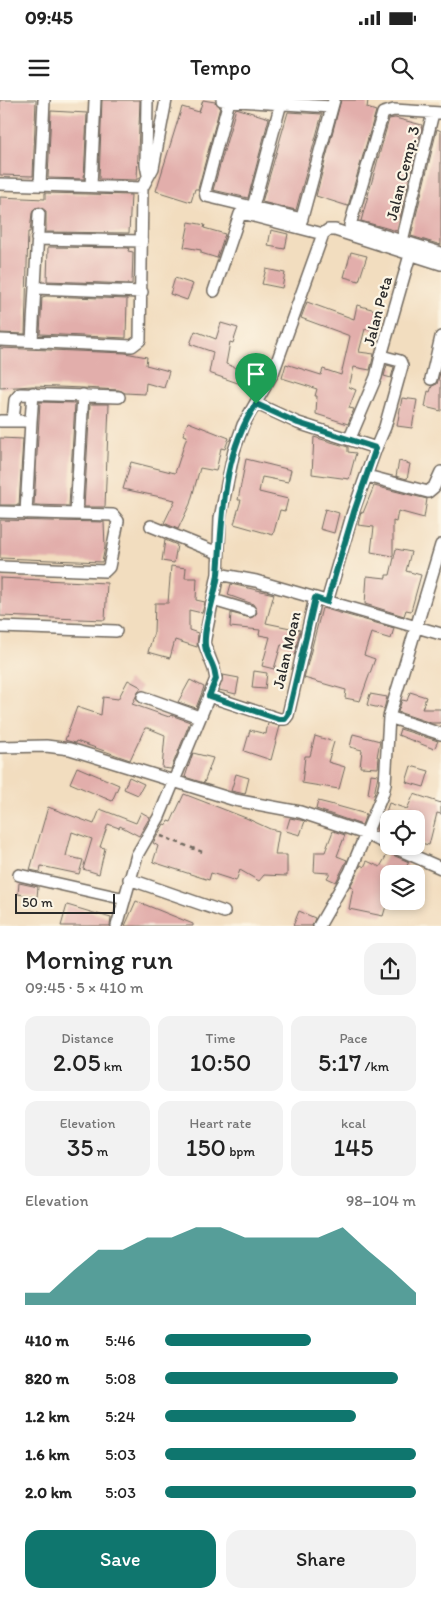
<!DOCTYPE html>
<meta charset="utf-8">
<style>
:root{--surface:#fff;--page:#f2f2f2;--text:#222;--muted:#767676;--accent:#0f766e}
body{margin:0;font-family:Itim,sans-serif;background:var(--page);color:var(--text);height:100vh;display:flex;flex-direction:column;font-size:19px;white-space:nowrap}
*{box-sizing:border-box;margin:0}
p{font-size:16px;color:var(--muted)}
.icon{flex:none;width:28px;height:28px;fill:none;stroke:currentColor;stroke-width:2;stroke-linecap:round;stroke-linejoin:round}
.map{position:relative;height:826px;overflow:hidden}
.sheet{display:flex;flex-direction:column;background:var(--surface);flex:1}
.sheet>*{flex:none}
.fabs{position:absolute;left:380px;top:710px;display:grid;gap:10px}
.fabs a{display:grid;place-items:center;width:45px;height:45px;border-radius:10px;background:var(--surface);box-shadow:0 2px 8px #0003;font-size:25px}
.scale{position:absolute;left:15px;bottom:12px;width:100px;box-sizing:border-box;padding-left:5px;border:2px solid #2b2b2b;border-top:0;font-size:14px;line-height:18px;white-space:nowrap;color:#2b2b2b;-webkit-text-stroke:4px #fcf5e5;paint-order:stroke}
.pin{position:absolute;display:grid;place-items:center;width:42px;height:42px;color:#fff;margin:-51px -21px;border-radius:50% 50% 50% 0;rotate:-45deg;box-shadow:0 0 5px #0007}
.pin .icon{rotate:45deg}
.round{display:grid;place-items:center;flex:none;width:52px;height:52px;border-radius:15px;background:var(--page)}
.head{display:flex;align-items:center;justify-content:space-between;height:85px;padding:0 25px}
h1{font-size:28px;font-weight:600;line-height:38px}
.figures{display:grid;grid-template-columns:repeat(3,1fr);gap:8px;height:85px;padding:5px 25px}
.figures div{display:grid;align-content:center;border-radius:12px;background:var(--page);text-align:center}
.figures b{font-size:25px;font-weight:600}
.figures small{font-size:14px;font-weight:400}
.figures p{font-size:14px}
.chart{height:140px;padding:10px 25px}
.chart p{display:flex;justify-content:space-between}
.chart svg{width:100%;height:90px;margin-top:5px;fill:var(--accent);opacity:.7}
.primary-button{display:flex;gap:10px;margin-top:auto;padding:10px 25px}
.primary-button a{flex:1;height:58px;border-radius:15px;background:var(--accent);color:#fff;font-size:20px;font-weight:600;line-height:58px;text-align:center}
.primary-button a+a{background:var(--page);color:var(--text)}
ul{padding:0 25px;list-style:none;font-size:16px}
li{display:grid;grid-template-columns:80px 60px 1fr;align-items:center;height:38px}
li i{height:12px;border-radius:6px;background:var(--accent)}
.status{display:flex;justify-content:space-between;align-items:center;height:35px;padding:0 25px;background:var(--surface);direction:ltr}
.status svg{height:14px;fill:currentColor}
header{display:flex;justify-content:space-between;align-items:center;height:65px;padding:0 25px;background:var(--surface);font-size:22px;font-weight:600}
.map>svg:first-child{display:block}
</style>
<div class="status"><b>09:45</b><svg viewBox="0 0 49 12"><path d="M0 12V9h3v3zM5 12V6h3v6zM10 12V3h3v9zM15 12V0h3v12zM26 1h20v11H26zM47 4h2v5h-2z"/></svg></div>
<header><svg class="icon" aria-label="menu" viewBox="0 0 24 24"><path d="M4 6h16M4 12h16M4 18h16"/></svg>Tempo<svg class="icon" aria-label="search" viewBox="0 0 24 24"><circle cx="10" cy="10" r="6"/><path d="M15 15l6 6"/></svg></header>
<div class="map">
<svg width="441" height="826" viewBox="0 0 441 826">
<rect width="100%" height="100%" fill="#fcf5e5"/>
<filter id="ink" filterUnits="userSpaceOnUse"><feTurbulence type="fractalNoise" baseFrequency=".02" numOctaves="2"/><feDisplacementMap in="SourceGraphic" scale="10" xChannelSelector="R" yChannelSelector="G"/><feConvolveMatrix kernelMatrix="1 2 1 2 8 2 1 2 1" color-interpolation-filters="sRGB"/></filter>
<filter id="wash" filterUnits="userSpaceOnUse"><feTurbulence type="fractalNoise" baseFrequency=".0096" numOctaves="4" result="noise"/><feDisplacementMap in="SourceGraphic" scale="20" xChannelSelector="R" yChannelSelector="G"/><feGaussianBlur stdDeviation="1.12" result="paint"/><feColorMatrix in="noise" values="0 0 0 0 0 0 0 0 0 0 0 0 0 0 0 0 0 1.4 0 .05"/><feComposite in="paint" operator="in"/></filter>
<g filter="url(#wash)">
<rect width="100%" height="100%" fill="#f2ddbf"/>
<g id="blocks">
<path fill="#e2aeab" d="M0,0H36L33,76L0,75Z
M102,0H140L137,80L99,79Z
M203,0L215,2L220,7L198,89H195L191,102L156,91L182,7L199,12Z
M341,0H368L367,8L376,11L348,106L316,96Z
M236,8L269,18L248,98L213,90Z
M51,11L87,13L84,79L48,78Z
M288,12L322,14L296,110L262,102Z
M395,18L422,25L397,131L361,121L389,19Z
M437,29L441,31V145L411,136Z
M45,93L131,95L129,133L46,132V111L40,107L35,108L32,113L30,132H28L25,234L0,233V97L45,99Z
M189,122L205,125L204,128L225,134L217,158L201,153V150L184,147Z
M271,130L288,134L285,149L268,146Z
M48,147L129,148L128,151L133,152L132,184L47,181Z
M351,152L367,156L359,181L344,177Z
M266,169L285,173L282,188L262,184Z
M175,178L193,184L187,200L170,194Z
M46,196L127,199L126,238L40,234L42,197Z
M307,202L354,219L357,205L379,211L373,231L365,229L359,252L374,254L370,270L354,267L349,287L356,290L349,308L354,309L348,324L316,314L317,296H315L317,289L282,278L286,264L321,275L323,269L341,275L350,236L301,218Z
M221,223L238,228L233,243L230,242L226,264L262,278L255,289L209,273L213,252L190,244L195,231L216,239Z
M0,248L125,253L147,257L146,265L169,271L164,288L146,283L145,294L125,293L119,290L83,288L33,286L0,288Z
M387,265L394,267L391,278L384,276Z
M441,269V311L425,307L428,291L430,292L432,286L437,284Z
M402,298L417,300L412,328L397,326Z
M40,302L75,303L69,406L34,405Z
M90,304H109L105,407H84Z
M188,322L229,338L225,349L221,348L216,371L200,368L190,404L178,429L164,423L175,400L123,389L131,362L175,373L187,336L183,335Z
M314,337L348,347V352L356,353L349,379L312,374Z
M0,338L23,339L19,405H0Z
M246,359L291,370L288,382L262,377L259,392L288,399L285,411L280,410L273,435L234,424L241,400H238Z
M399,361L410,364L407,379L396,376Z
M374,386L427,399L424,418L398,411L396,422L393,421V456L371,452L374,427L358,425L361,412L363,413Z
M325,409L339,413L334,433L320,429Z
M0,420L104,422L105,447L102,462L0,458Z
M165,440L177,445L174,463L162,461Z
M396,449L411,452L406,471L421,475L411,511L406,510L404,516L365,504L367,476L386,478V475H390Z
M171,466L186,468L185,478H197L196,500L205,502L202,513L189,510V530L198,533L197,547L175,540L170,558L148,552L154,532L155,503H168Z
M0,478L107,483L105,520L0,516Z
M231,484L274,494L266,523L300,530L296,548L281,545L274,569L262,566L270,537L259,535L260,530L230,527L231,513L251,518L257,513L253,504L228,495Z
M322,508L394,528L391,539L371,533L364,555L375,559L360,601L345,598L346,590L304,578Z
M254,571L267,573L265,589L252,588Z
M223,575L239,578L236,594L219,590Z
M128,580L141,587L132,604L169,617L171,615L190,622L171,669L162,668L165,635L148,628H145L130,660L76,641L75,643L65,640L77,607L101,615L103,597L118,599Z
M190,580L204,587L196,608L178,602Z
M410,592L426,597L422,609H441V623H431L398,612L402,600L407,601Z
M370,594L387,597L384,609L367,605Z
M268,623L280,626L271,660L244,651L250,630L266,634Z
M400,629L438,641L434,649L398,635Z
M353,634L380,641L377,657H379L378,668L360,667L362,650L350,647Z
M315,636L334,642L328,662L345,667L339,689L302,683L305,656H310Z
M193,653L213,658L204,683L185,677Z
M411,666L429,671L424,687L406,682Z
M77,667L119,685L112,701L70,683Z
M236,674L249,678L245,694L231,691Z
M371,674L378,675L374,695L368,694Z
M129,677L144,684L138,695L124,689Z
M184,694L246,718L270,729L279,731L275,755H287V776L264,775L259,781L240,770L236,781L211,773L209,780L153,762L158,746L153,743L164,724L167,725L168,721L171,722Z
M414,694L441,703V714L437,713L429,745L416,742L421,719H385L389,720V734L376,730L381,718H384L389,703L407,709Z
M318,701L330,704L366,714L362,725L316,709Z
M48,707L94,724L100,709L136,723L141,712L150,717L139,736L120,726L119,728L108,724L100,747L105,748L99,774L83,769L92,739L72,732L66,756L83,760L79,774L41,766L40,772L30,770Z
M290,718L305,721L300,735L286,731Z
M333,731L345,735L337,756L347,760L336,782L327,778L330,773L314,772L315,752H325Z
M388,753L409,762L402,774H389V796L383,816L349,809L353,788L350,787L361,765L364,767L367,761L380,767Z
M19,783L38,787L37,797L18,794Z
M136,801L193,824V826H125Z
M67,805L111,818L110,826H61Z
M299,811L315,818L312,826H293Z"/>
</g>
</g>
<g filter="url(#ink)">
<use href="#blocks" fill-opacity="0" stroke="#71695f" stroke-width="1"/>
<g fill="none" stroke-linecap="round" stroke-linejoin="round">
<g stroke="#71695f" stroke-width="14">
<path id="street" d="M147,0L146,65L148,75
M222,0L332,7
M229,1L205,91L206,96L302,119
M441,13L394,10L383,13L350,125L441,153
M0,84L142,88
M40,85L44,0
M91,86L95,0
M253,107L281,3
M300,125L334,0
M37,139L142,141
M402,141L433,13
M35,188L142,192
M214,191L240,114L242,113L323,134
M0,240L132,246L140,240L142,88L153,68L166,0
M32,241L39,114
M431,279L441,237
M257,304L298,323L376,348L353,412L327,502
M0,321H31L33,293
M13,321L15,300L20,294L119,297
M350,338L376,277L381,256
M376,348L385,327L402,266L400,261L381,256L410,155
M367,376L428,392L434,387L441,372
M0,412L113,415L118,421L109,467L105,471L0,467
M26,413L31,321
M76,414L83,295
M151,426L218,453
M218,474L256,481L441,534
M213,500L250,511
M0,527L116,531
M209,596L279,619H285L288,615L315,498
M143,597L199,617
M389,617L441,634
M0,647L46,646L70,649L235,700L300,712L366,734L389,745
M391,746L441,768
M19,775L125,799
M129,779L224,812
M117,826L137,755L159,717L216,579L214,569L204,543L218,474L220,418L234,351L243,325L273,273L323,134L328,130H335L441,164
M319,826L350,772L383,693L385,684L389,617L441,445"/>
</g>
<path stroke="#71695f" stroke-width="2.5" stroke-dasharray="4 4" stroke-linecap="butt" d="M161,736L205,753"/>
<use href="#street" stroke="#fff" stroke-width="11"/>
</g>
</g>
<g fill="none" stroke-linecap="round" stroke-linejoin="round" filter="url(#ink)">
<g stroke="#fff" stroke-width="10">
<path id="route" d="M256,304L298,323L376,348L354,412L327,502L315,498L288,615L285,619H279L209,596L216,579L215,574C214,564 206,556 205,545C203,526 216,494 218,474C223,414 222,356 256,304Z"/>
</g>
<use href="#route" stroke="#0f766e" stroke-width="6"/>
</g>
<g text-anchor="middle" stroke-width="4.5" stroke-linejoin="round" paint-order="stroke">
<g font-size="16" fill="#2b2b2b" stroke="#fcf5e5">
<text transform="translate(402 73) rotate(-76)" y="6">Jalan Cemp. 3</text>
<text transform="translate(377 211) rotate(-75)" y="6">Jalan Peta</text>
<text transform="translate(286 550) rotate(-77)" y="6">Jalan Moan</text>
</g>
</g>
</svg>
<div class="fabs">
<a><svg class="icon" aria-label="locate" viewBox="0 0 24 24"><circle cx="12" cy="12" r="6"/><path d="M12 2v4M12 18v4M2 12h4M18 12h4"/></svg></a>
<a><svg class="icon" aria-label="layers" viewBox="0 0 24 24"><path d="M12 4l9 5-9 5-9-5zM3 14l9 5 9-5"/></svg></a>
</div>
<div class="scale">50 m</div>
<div class="pin" style="left:256px;top:304px;background:#1e9e55"><svg class="icon" aria-label="arrive" viewBox="0 0 24 24"><path d="M6 21V4h12l-3 4 3 4H6"/></svg></div>
</div>
<section class="sheet">
<div class="head"><div><h1>Morning run</h1><p>09:45 · 5 × 410 m</p></div><a class="round"><svg class="icon" aria-label="share" viewBox="0 0 24 24"><path d="M12 15V3M7 8l5-5 5 5M5 13v7h14v-7"/></svg></a></div>
<div class="figures">
<div><p>Distance</p><b>2.05<small> km</small></b></div>
<div><p>Time</p><b>10:50</b></div>
<div><p>Pace</p><b>5:17<small> /km</small></b></div>
</div>
<div class="figures">
<div><p>Elevation</p><b>35<small> m</small></b></div>
<div><p>Heart rate</p><b>150<small> bpm</small></b></div>
<div><p>kcal</p><b>145</b></div>
</div>
<div class="chart"><p><span>Elevation</span>98–104 m</p>
<svg viewBox="0 0 160 44" preserveAspectRatio="none"><path d="M0 44V38L10 38L20 27L30 17L40 17L50 11L60 11L70 6L80 6L90 11L100 11L110 11L120 11L130 6L140 17L150 27L160 38V44z"/></svg>
</div>
<ul>
<li><b>410 m</b>5:46<i style="width:58%"></i></li>
<li><b>820 m</b>5:08<i style="width:93%"></i></li>
<li><b>1.2 km</b>5:24<i style="width:76%"></i></li>
<li><b>1.6 km</b>5:03<i style="width:100%"></i></li>
<li><b>2.0 km</b>5:03<i style="width:100%"></i></li>
</ul>
<div class="primary-button"><a>Save</a><a>Share</a></div>
</section>
